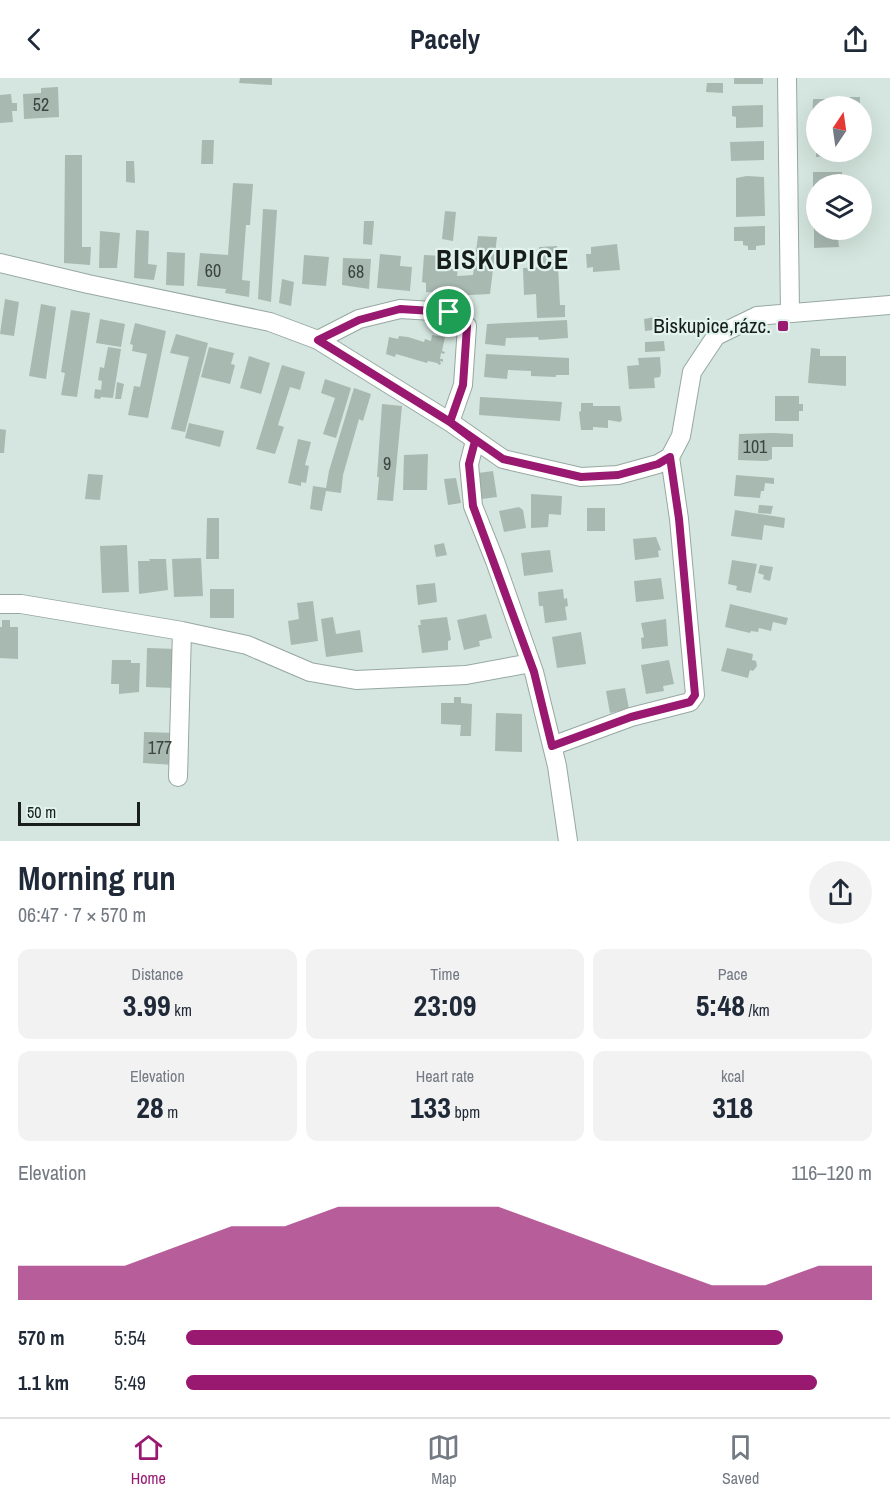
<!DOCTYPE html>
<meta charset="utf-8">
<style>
:root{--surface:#fff;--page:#f2f2f3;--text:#1f2937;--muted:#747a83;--line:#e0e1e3;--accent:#991970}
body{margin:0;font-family:"Archivo Narrow",sans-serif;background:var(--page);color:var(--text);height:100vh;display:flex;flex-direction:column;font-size:22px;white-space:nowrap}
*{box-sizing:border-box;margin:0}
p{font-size:20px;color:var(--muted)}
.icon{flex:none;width:33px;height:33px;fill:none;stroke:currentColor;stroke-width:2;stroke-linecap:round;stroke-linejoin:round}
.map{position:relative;height:763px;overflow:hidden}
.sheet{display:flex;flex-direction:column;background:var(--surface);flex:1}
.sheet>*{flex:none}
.needle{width:39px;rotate:13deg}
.controls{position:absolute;left:806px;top:18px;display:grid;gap:12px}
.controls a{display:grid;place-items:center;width:66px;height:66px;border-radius:50%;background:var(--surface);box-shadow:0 6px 24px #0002;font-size:30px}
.scale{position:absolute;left:18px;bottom:15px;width:122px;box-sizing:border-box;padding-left:6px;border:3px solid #171e1b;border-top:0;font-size:16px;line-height:21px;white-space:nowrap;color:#171e1b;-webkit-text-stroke:4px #e1f3ec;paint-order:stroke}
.pin{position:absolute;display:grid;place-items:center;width:51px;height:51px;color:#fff;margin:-26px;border:3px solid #fff;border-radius:50%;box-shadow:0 2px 6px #0007}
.round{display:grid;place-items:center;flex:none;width:63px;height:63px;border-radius:32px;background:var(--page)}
.summary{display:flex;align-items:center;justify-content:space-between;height:102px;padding:0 18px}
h1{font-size:33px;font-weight:800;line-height:45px}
.figures{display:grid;grid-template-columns:repeat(3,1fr);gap:9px;height:102px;padding:6px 18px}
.figures div{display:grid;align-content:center;border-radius:12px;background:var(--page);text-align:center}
.figures b{font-size:30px;font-weight:800}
.figures small{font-size:16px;font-weight:400}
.figures p{font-size:16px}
.chart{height:168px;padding:12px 18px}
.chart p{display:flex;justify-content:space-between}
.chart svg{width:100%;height:108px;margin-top:6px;fill:var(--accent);opacity:.7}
ul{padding:0 18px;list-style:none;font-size:20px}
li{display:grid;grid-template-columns:96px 72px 1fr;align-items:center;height:45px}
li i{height:15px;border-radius:8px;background:var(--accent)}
header{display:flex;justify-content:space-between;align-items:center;height:78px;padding:0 18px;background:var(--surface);font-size:27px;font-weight:800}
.tab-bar{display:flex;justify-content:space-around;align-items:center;height:84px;border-top:2px solid var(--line);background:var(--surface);font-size:16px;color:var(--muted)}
.tab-bar a{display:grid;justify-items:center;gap:3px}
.tab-bar .selected{color:var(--accent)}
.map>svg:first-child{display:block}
</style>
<header><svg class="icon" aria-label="back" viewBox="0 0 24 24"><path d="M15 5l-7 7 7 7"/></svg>Pacely<svg class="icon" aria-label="share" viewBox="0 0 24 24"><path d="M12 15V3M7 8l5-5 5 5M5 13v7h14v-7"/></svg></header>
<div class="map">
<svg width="890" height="763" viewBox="0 0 890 763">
<rect width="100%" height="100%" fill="#d4e6df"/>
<path fill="#a8b9b2" d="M240,0H272V7L239,5Z
M734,0H763V6H734Z
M707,5H723V15L706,14Z
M58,9L59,39L24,41L23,16L41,15V10Z
M11,16L12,25H17V33H12L13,44L0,45V17Z
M850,19H860V28H850Z
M813,21H842V28H816V44L812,45Z
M763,27V49L736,50V39L732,38V28Z
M202,62H214L213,86H201Z
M764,63V82L731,83L730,64Z
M816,74H838V77L816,79Z
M65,77H82V169H91L90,187L64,185Z
M126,83H134L135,105L126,104Z
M813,94H842V106H816V115L813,116Z
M747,98L764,99L765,138L736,139V100Z
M233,105L253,106L250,147H246L242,202L250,203L249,219L225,215L226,211L197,208L200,175L228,177Z
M263,131L277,132L271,224L258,221Z
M445,133L456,134L453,163L442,161Z
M364,143H374L372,167L363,166Z
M814,146H816V152H845V160L838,161L839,169L814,170Z
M765,148V167L756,168V172H748V168L743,167V163H734V149Z
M136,152L149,153L148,186L157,187L154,202L134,200Z
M100,153L120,155L117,190H99Z
M478,158L497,159L490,216L450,218V216L426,214V205L422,204L424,177L445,178L444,190L453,191V184H459L457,198L473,197Z
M617,166L620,192L593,194V189L587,190L586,176H591V169Z
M557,168L560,227H565V239L537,240L536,216L524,217L523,190L540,189L539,169Z
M167,174L185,175L184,208L166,207Z
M380,176L401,178L400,188L412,189L410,213L377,210Z
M304,177L329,179L326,208L302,206Z
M343,180L371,181L369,211L342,207Z
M282,201L294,204L291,228L279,225Z
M5,221L19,224L14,258L0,256Z
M41,226L56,229L46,301L29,298Z
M71,232L90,235L77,319L61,317L65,295L61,294Z
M660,238L661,251L645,253L644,241Z
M100,241L125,246L121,269L96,265Z
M567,242L568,260L539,262L538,259L506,260L505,268L485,266L487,246Z
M135,245L166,253L148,340L128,337L134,308L140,309L147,276L132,273L133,267L130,266Z
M176,256L208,265L185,354L171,351L189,279L170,275Z
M432,257L445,259L442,273L445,274L444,276L441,275L440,281H443V284L440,283L441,286L439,287L437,285L428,283L427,285L396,276L395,279L386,276L389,259L398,261L399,258L408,259L424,264L425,261L431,263Z
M664,263L665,273L645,274V264Z
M108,269L121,271L113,320L101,319L100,321L94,320L95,311L101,312L102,303L98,302L100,289L104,290Z
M209,269L234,275L231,286L235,287L230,306L201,299Z
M811,270L820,271V278H846V308L808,305Z
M486,276L569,280V297H556V299L531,298V293L508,292L507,301L484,299Z
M249,278L270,285L261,316L240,310Z
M660,279L661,294L660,299L654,300L655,310L629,311L627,288L639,287L638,280Z
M282,287L305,294L300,312L290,309L278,347L284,349L275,376L256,371Z
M325,301L351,310L336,360L323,356L335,320L321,315Z
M117,304L124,306L121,321H115Z
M354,310L371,316L363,343L359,341L343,397L341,415L326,413L322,433L310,431L313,408L326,410L329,393Z
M775,318H799V326H803V333H799V343H775Z
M480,319L562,324L560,343L479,337Z
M581,325H593V328H620L622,342L620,344L608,342V350L593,349V352H581L579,334L581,333Z
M382,326L402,328L393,423L377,422L379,399H377Z
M189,345L224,353L220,369L185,360Z
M0,351L6,352L4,375H0Z
M773,355L793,356V369H772V381L767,383L738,382L739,356Z
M298,361L311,364L305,387L309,388L306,405L301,404V408L288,405Z
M428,376L427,412H403L404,377Z
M493,393L497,419L482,421L478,395Z
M88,396L103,397L100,422L85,421Z
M736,397L774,400V406L765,405L764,413H761L760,420L734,418Z
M456,400L461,425L448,427L444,401Z
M531,416L562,418L561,437L549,436L548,449L531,450Z
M759,427L773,428L771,436L758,435Z
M519,429L523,432L526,450L504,454L499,433Z
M587,430H605V453H587Z
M735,432L785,440L784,450L764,447L762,462L731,458Z
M207,440H219V481H206Z
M656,459L661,472L658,473L659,479L635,482L633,461Z
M444,465L447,477L436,479L434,467Z
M127,467L129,514L102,515L100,468Z
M550,472L553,494L524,498L521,475Z
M201,480L203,518L174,519L172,481Z
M149,481H166L168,512L139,516L138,483H150Z
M732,482L757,486L751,515L736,512L737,508L728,506Z
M760,487L773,489L770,503L763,501L764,497L758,495Z
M661,500L664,521L636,524L634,503Z
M435,505L437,524L418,527L416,507Z
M210,511H234V540H210Z
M563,511L564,521L567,520L568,528L565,529L567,542L545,545L543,528H539L538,514Z
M313,523L318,563L291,567L288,543L299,541L297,525Z
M730,526L788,540L786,547L773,544L771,553L759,550L758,554L751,553L750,555L725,549Z
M486,536L492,560L479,563L480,568L464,572L457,542Z
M333,539L336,556L360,552L363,574L326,579L321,541Z
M447,539L451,562L448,563V572L422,575L418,547H421L420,542Z
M666,541L668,568L642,571L641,560L644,559L641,545Z
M2,542H10V549H18V581L0,580V549H2Z
M581,554L586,586L557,590L552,559Z
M147,570L177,571L175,610L146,609Z
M727,570L753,576L752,582L756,583L757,588L753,593L750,592L748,600L721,593Z
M112,582H131V585H140L139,614L119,616V606H111Z
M669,582L674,606L663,608L664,613L646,616L641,587Z
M625,610L629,631L610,635L606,613Z
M454,619H461V625L472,626L471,658H460L461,647L441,646V625H454Z
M496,635L522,636V674L495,673Z
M144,654L177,655L175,687L143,685Z"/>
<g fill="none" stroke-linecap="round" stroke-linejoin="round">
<g stroke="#97a8a1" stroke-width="20">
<path id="minor" d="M787,0L790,234
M0,185L88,206L270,244L318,262L450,344L503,381L581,399L618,397L658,386L670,379L681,358L692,294L716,258L757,238L890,227
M318,262L359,241L400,231L449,234L467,248L463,307L450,344
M475,363L469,386L473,428L495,483L534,594L557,688L568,763
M0,526H21L182,553L247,567L310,594L356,602L466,597L531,585
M552,668L631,639L690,624L695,617L679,441L670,379
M178,699L182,553"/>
</g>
<use href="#minor" stroke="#fff" stroke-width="18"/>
</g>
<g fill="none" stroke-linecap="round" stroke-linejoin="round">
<g stroke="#fff" stroke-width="12">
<path id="route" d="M449,234L467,248L463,307L450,344L475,363L469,386L473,428L534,594L552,668L631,639L690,624L695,617L679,441L670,379L658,386L618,397L581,399L503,381L450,344L318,262L359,242L400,231L449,234"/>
</g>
<use href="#route" stroke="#991970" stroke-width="8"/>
</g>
<rect fill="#991970" stroke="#e1f3ec" stroke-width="2" x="777" y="242" width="12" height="12" rx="3"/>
<g text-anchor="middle" stroke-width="4.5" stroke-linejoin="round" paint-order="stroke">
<g font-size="18" fill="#3b4541">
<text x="41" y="33">52</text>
<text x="213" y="199">60</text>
<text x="356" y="200">68</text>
<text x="755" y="375">101</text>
<text x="387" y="392">9</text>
<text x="160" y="676">177</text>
</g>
<g font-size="21" fill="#171e1b" stroke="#e1f3ec" text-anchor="end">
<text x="771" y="255">Biskupice,rázc.</text>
</g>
<g font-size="27" font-weight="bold" letter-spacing="1.5" fill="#171e1b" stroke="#e1f3ec">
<text x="503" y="191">BISKUPICE</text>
</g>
</g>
</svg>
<div class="controls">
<a><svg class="needle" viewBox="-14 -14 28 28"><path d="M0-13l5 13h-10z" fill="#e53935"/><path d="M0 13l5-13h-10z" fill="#747a83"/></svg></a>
<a><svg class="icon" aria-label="layers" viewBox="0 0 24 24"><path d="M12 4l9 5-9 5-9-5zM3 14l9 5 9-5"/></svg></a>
</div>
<div class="scale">50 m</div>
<div class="pin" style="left:449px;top:234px;background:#1e9e55"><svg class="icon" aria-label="arrive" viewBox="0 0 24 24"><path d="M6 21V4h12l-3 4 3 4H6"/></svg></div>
</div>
<section class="sheet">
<div class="summary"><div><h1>Morning run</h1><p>06:47 · 7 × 570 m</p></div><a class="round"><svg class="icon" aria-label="share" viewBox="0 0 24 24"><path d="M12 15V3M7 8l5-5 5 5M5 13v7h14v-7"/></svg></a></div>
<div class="figures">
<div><p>Distance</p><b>3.99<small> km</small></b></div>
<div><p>Time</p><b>23:09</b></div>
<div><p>Pace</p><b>5:48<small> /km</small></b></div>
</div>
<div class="figures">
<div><p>Elevation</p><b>28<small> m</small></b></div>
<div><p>Heart rate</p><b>133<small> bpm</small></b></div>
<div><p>kcal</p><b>318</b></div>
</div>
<div class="chart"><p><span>Elevation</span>116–120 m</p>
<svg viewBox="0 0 160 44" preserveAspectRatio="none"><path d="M0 44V30L10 30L20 30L30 22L40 14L50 14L60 6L70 6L80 6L90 6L100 14L110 22L120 30L130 38L140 38L150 30L160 30V44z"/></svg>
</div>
<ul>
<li><b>570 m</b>5:54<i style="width:87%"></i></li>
<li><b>1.1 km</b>5:49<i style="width:92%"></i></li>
</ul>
</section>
<nav class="tab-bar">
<a class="selected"><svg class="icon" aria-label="home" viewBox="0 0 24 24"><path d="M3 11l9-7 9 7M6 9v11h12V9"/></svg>Home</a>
<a><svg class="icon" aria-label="map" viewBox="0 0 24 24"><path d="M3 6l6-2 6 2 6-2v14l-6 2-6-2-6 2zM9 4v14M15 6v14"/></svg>Map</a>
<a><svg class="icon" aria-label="saved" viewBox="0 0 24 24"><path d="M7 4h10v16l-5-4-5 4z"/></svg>Saved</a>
</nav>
